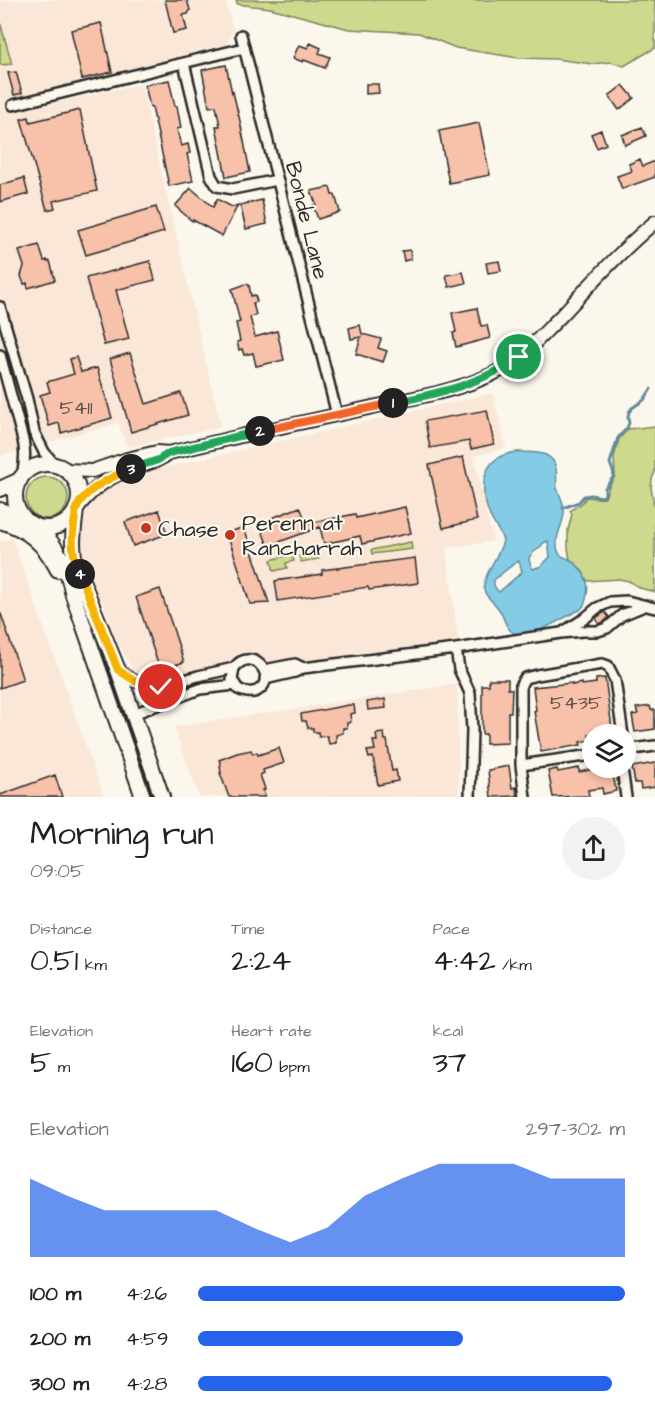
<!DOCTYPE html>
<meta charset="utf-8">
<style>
:root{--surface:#fff;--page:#f2f2f2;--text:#202124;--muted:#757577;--accent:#2563eb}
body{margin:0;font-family:"Architects Daughter",sans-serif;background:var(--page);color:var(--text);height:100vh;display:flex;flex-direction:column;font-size:22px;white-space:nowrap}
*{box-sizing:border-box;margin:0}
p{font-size:20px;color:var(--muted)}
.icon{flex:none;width:33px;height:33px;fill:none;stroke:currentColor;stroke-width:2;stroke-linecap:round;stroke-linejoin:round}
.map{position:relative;height:797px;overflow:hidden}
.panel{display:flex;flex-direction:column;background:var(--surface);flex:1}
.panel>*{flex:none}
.controls{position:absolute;left:582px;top:724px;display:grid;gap:12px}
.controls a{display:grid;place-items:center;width:54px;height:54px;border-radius:50%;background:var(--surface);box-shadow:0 3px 9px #0003;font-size:30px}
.pin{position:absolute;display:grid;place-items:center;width:51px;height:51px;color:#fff;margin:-26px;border:3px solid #fff;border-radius:50%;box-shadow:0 2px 6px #0007}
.km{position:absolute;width:30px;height:30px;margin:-15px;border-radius:50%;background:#222;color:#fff;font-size:16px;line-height:30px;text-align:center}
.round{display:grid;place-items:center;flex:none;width:63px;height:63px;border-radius:32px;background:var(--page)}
.overview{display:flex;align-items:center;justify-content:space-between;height:102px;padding:0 30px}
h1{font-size:33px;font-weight:600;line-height:45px}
.stats{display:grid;grid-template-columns:repeat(3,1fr);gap:9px;height:102px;padding:6px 30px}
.stats div{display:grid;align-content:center}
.stats b{font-size:30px;font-weight:600}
.stats small{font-size:16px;font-weight:400}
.stats p{font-size:16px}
.chart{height:168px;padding:12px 30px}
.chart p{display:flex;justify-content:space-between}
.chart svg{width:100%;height:108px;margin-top:6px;fill:var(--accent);opacity:.7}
ul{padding:0 30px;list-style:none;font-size:20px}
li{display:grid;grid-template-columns:96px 72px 1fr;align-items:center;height:45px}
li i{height:15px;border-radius:8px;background:var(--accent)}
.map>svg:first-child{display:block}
</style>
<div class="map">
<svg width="655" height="797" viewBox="0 0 655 797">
<rect width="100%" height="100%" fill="#fbf7ec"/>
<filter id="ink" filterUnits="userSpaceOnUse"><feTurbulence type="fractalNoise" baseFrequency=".0167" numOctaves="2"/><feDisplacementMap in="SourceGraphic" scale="12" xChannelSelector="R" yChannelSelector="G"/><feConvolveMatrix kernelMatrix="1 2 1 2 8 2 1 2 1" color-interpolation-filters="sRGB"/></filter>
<g filter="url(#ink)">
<path fill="#fae7d8" d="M0,0H225L233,30L227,44L125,71L22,97L26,109L141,84L221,427L127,447L118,423L0,456V65L12,64L0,22Z
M493,393L506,448L474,456L493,541L446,548L459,643L317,661L267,663L239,657L217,668L160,683L135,675L112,631L104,604L90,586L78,556L80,530L87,502L113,479Z
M12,538L104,797H0V542Z
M457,684L459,797H199L174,727Z"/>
<path fill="#cdd98c" stroke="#7c825c" stroke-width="1.5" d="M236,0H655V48L624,66L611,62L592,64L556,59L519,58L456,48L419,33L349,29L270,8L237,4Z
M0,22L12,64L0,65Z
M655,426V472L652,479L651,488L655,509V592L640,588L629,581L619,579L587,581L583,572L570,560L568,548V530L572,514L570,511L582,503L586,497C593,497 598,499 605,498L608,488L615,476L614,457L619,439L628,429Z
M26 498a21 21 0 1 1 42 0a21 21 0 1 1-42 0Z
M411,542L412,549L372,554L371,550Z
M314,546L317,549L319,559L301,562L299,556L304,554L303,550Z
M292,554L294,561L286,563L287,568L274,571L271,560Z"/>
<path fill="#84cbe5" stroke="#608b9b" stroke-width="1.5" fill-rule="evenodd" d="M519,452C534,453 553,450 556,469C557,475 556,482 557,488C559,495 564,502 564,510C565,524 553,535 558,551C559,556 564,557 569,559C581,566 590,580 587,594C586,600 585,606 580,610C564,616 527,644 511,631C505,627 504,617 500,611C495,601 482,597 484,584C487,569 499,556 503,541C501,532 494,525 490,516C478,487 481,454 519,452ZM548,541L550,557L541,566L533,569C525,556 530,556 540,547C547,540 539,545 548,541ZM519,561L522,572L499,592C495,589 493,585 494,580C503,573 509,566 519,561Z"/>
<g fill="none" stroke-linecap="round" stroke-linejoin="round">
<path stroke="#608b9b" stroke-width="3" d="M563,508L579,502L584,496L591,495L602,497L605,495V488L612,479L614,474L610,463L618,438L627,428L629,423L628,417L629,412L632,408L644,400L651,389"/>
</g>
<path fill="#f7c1aa" stroke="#2b2b2b" stroke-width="1.5" d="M165,0H187L190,10L188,14L183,15L187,30L173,33Z
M101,23L112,72L82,79L71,30Z
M310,43L321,48L319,53L330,57L325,68L304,60L303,62L293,58L299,45L308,48Z
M226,65L232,93L233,92L240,121L250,172L226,177L216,126H220L216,106L209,107L202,70Z
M16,72L22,93L14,95L8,73Z
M169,80L175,106H177L181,128L177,129L181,146L188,144L190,153L187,154L193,181L169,186L152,107H150L145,85Z
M366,84H378L379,93L366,94Z
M623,85L634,98L619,110L609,96Z
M80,110L97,191L53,201L55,208L47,210L21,119L29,117L30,122Z
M479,123L490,175L449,183L439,131Z
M642,127L646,136L625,145L622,135Z
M601,130L606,144L597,148L591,134Z
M640,159L643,166L655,161V177L622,189L617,176L632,171L629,164Z
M24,178L28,194L0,202V185Z
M330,187L332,195H335L340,212L318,219L313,205L316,204L311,191Z
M191,188L213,207L217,199L232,207L238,205L222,236L193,220L192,221L175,206Z
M262,200L267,224L246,229L240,205Z
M156,207L164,232L86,255L78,230Z
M39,245L44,261L47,260V262L50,261L55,280L28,288L27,283L24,284L21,276L24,266L19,251Z
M410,250L411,259L404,261L402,251Z
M150,261L155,280L116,290L129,339L104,345L86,278Z
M499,261L501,271L488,273L486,263Z
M463,272L466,283L449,287L446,275Z
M246,284L249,285L251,296L255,295L257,302L253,303L256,315L250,317L255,337L277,331L284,360L256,366L253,353L244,355L242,349L239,350L237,342L240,341L236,323L240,322L232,289Z
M477,308L481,326L487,325L490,338L456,347L453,333L456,332L452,313Z
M360,325L362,334L381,339L378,348L387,351L383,362L356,354L361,337L351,339L349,328Z
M130,353L146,404L181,393L188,415L131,432L110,359Z
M76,357L81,372L97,368L112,418L61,433L59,423L49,426L40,395L50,392L47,382L74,374L70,359Z
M487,410L494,444L471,449L469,441L430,448L425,421Z
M463,457L477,520L443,528L429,465Z
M300,507L307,524L355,514L356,518L405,507L411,533L362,544L360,536L324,544L320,527L268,546L259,523Z
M159,510L167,534L133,546L125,522Z
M244,527L257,566L269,603L250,604L240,572L227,533Z
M415,558L418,583L369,590L368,587L278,601L275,581L322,574V570Z
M160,589L184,662L160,670L136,597Z
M605,612L609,617L604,622L599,624L596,618Z
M0,614H1L23,680L0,688Z
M605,678L613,735H589L590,740L580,742L581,745L541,752L534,711L536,710L533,687L572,683V685L582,683V685L596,683V679Z
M489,679H508V689H512L511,712H508V743L486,744V734H482V685H489Z
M385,699L386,708L368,710L367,702Z
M349,705H354L355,713L350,714L351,722L347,723V728H343V733L336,735V743L329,744L327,736L319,737L318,732H313V728H308L306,721H302L301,714Z
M650,706L651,710H655V729L635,732L632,715L638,714L636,708Z
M384,733L385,740H387L392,771L396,770L398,781L378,785L373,757L369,758L367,751L375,750L373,741H377L376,734Z
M279,748L284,763L263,770L264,773L260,775L264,786L265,790H263L265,797H229L220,773H221L220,766L221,765L219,760L237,753L251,750L253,754L257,752L258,755Z
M655,763V787L641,789L640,783H635L632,767Z
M509,766L512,788L516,787L517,796L491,797L488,770Z
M579,768V772L600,768H612L616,791L603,794L602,788L588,790L589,796L553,797L548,771L557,769L558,772Z
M55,775L62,797H0V795Z"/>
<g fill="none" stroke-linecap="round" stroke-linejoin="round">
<g stroke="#2b2b2b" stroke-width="14">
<path id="minor" d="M241,35L337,415
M184,63L211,176L217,186L233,189L277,180
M13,105L244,48
M0,307L27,399L34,432L44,452L56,466
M0,355L23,440C26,453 25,463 22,476
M563,632L584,619L597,608L610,602L627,601L655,608
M456,649L459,669L470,693L472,730L470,797
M118,670L135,681L147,686L161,687L198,676L234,668C252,644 280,678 257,691C250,694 244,692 238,689L232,680L234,668
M264,670L295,664L303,668
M265,679L295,672L303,668L456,649L561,633L583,631H598L607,628L622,615L644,606
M133,714L200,689L235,685
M626,750L655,746
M592,755L521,765V684L525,678L537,675L602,664L608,666L615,680L623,735
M521,765L525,797
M622,768L626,797"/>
</g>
<g stroke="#2b2b2b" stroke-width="16">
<path id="tertiary" d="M65,470L92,471L127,459L157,452L169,453
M78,507C95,486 112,475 137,467C148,463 160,461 169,453L258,432L437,393C461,387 484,380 506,367C526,354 543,334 560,317C591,284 621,250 655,222"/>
</g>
<g stroke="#2b2b2b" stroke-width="18">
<path id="secondary" d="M15 496a32 32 0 1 1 64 0a32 32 0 1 1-64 0Z
M0,489L20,480
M76,509C74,528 71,544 75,563L118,670L162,797
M0,510L24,518
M0,521C29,529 45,545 58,570
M38,527C59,548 67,567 73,595L143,797"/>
</g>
<use href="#minor" stroke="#fbf7ec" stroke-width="9"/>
<use href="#tertiary" stroke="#fbf7ec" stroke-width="12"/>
<use href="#secondary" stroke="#fbf7ec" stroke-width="14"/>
</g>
</g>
<g fill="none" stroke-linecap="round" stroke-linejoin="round" filter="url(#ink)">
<g stroke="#fff" stroke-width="12">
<path id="split-1" d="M393,403C437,393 481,385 519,357"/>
</g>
<g stroke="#fff" stroke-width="12">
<path id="split-2" d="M260,431L393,403"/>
</g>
<g stroke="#fff" stroke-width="12">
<path id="split-3" d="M131,469L158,460L169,453L260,431"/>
</g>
<g stroke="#fff" stroke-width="12">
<path id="split-4" d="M80,574C73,557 71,543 74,524C75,520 75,515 76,510C82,491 113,476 131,469"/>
</g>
<g stroke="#fff" stroke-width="12">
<path id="split-5" d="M80,574L118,670L135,681L147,686L161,687"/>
</g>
<use href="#split-1" stroke="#22a559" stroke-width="8"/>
<use href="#split-2" stroke="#f0652b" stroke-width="8"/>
<use href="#split-3" stroke="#22a559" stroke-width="8"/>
<use href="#split-4" stroke="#f5b400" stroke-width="8"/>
<use href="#split-5" stroke="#f5b400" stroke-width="8"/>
</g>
<g fill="#c8321e" stroke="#fbf7ec" stroke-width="2">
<circle cx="146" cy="528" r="6"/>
<circle cx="230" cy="535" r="6"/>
</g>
<g text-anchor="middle" stroke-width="4.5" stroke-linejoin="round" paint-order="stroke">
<g font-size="20" fill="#5e504b">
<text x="76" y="414">5411</text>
<text x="576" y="709">5435</text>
</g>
<g font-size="22" fill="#2b2b2b" stroke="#fbf7ec">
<text transform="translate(308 220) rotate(76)" y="8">Bonde Lane</text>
</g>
<g font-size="22" fill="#2b2b2b" stroke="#fbf7ec" text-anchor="start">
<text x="242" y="530">Perenn at<tspan x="242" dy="25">Rancharrah</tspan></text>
<text x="158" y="536">Chase</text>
</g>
</g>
</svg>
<div class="controls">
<a><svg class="icon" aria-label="layers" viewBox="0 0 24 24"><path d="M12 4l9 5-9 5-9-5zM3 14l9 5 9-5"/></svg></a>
</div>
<div class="pin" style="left:519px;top:357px;background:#1e9e55"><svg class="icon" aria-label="arrive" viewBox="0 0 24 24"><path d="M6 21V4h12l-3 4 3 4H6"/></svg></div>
<div class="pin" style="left:161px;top:687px;background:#d93025"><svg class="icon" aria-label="check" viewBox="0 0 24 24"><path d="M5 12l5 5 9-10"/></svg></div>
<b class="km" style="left:393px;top:403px">1</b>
<b class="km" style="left:260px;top:431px">2</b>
<b class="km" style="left:131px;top:469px">3</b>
<b class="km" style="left:80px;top:574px">4</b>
</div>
<section class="panel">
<div class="overview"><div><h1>Morning run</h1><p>09:05</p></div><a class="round"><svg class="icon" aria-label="share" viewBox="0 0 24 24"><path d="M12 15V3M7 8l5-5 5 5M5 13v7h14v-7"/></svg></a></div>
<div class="stats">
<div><p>Distance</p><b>0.51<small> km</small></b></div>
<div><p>Time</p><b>2:24</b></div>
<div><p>Pace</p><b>4:42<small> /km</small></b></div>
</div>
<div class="stats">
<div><p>Elevation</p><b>5<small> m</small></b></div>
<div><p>Heart rate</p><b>160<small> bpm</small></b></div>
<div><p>kcal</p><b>37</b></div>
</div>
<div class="chart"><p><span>Elevation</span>297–302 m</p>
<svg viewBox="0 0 160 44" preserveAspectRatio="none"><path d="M0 44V12L10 19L20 25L30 25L40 25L50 25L60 32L70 38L80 32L90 19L100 12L110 6L120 6L130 6L140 12L150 12L160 12V44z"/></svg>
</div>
<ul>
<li><b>100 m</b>4:26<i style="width:100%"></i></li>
<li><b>200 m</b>4:59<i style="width:62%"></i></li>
<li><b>300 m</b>4:28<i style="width:97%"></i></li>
</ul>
</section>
